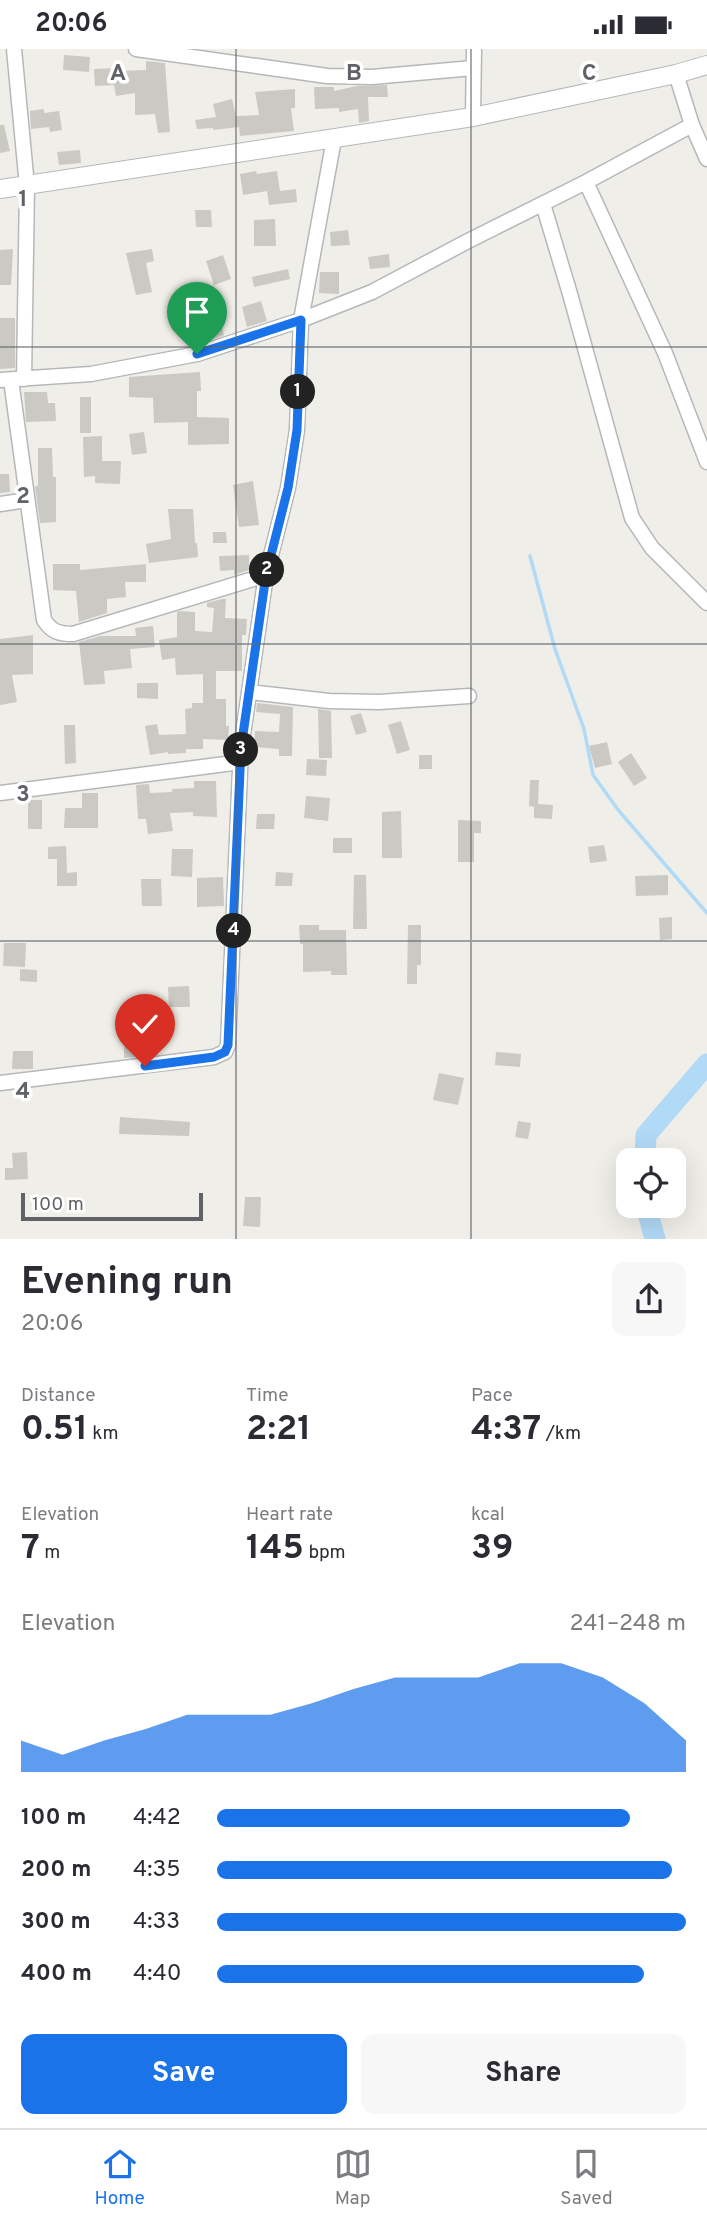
<!DOCTYPE html>
<meta charset="utf-8">
<style>
:root{--surface:#fff;--page:#f7f7f7;--text:#2b2b33;--muted:#7c7c81;--line:#e1e1e2;--accent:#1a73e8}
body{margin:0;font-family:Overpass,sans-serif;background:var(--page);color:var(--text);height:100vh;display:flex;flex-direction:column;font-size:26px;white-space:nowrap}
*{box-sizing:border-box;margin:0}
p{font-size:23px;color:var(--muted)}
.icon{flex:none;width:38px;height:38px;fill:none;stroke:currentColor;stroke-width:2;stroke-linecap:round;stroke-linejoin:round}
.map{position:relative;height:1190px;overflow:hidden}
.panel{display:flex;flex-direction:column;background:var(--surface);flex:1}
.panel>*{flex:none}
.controls{position:absolute;left:616px;top:1099px;display:grid;gap:14px}
.controls a{display:grid;place-items:center;width:70px;height:70px;border-radius:14px;background:var(--surface);box-shadow:0 7px 28px #0002;font-size:35px}
.scale{position:absolute;left:21px;bottom:18px;width:182px;box-sizing:border-box;padding-left:7px;border:4px solid #5f6367;border-top:0;font-size:19px;line-height:24px;white-space:nowrap;color:#5f6367;-webkit-text-stroke:5px #fff;paint-order:stroke}
.pin{position:absolute;display:grid;place-items:center;width:60px;height:60px;color:#fff;margin:-72px -30px;border-radius:50% 50% 50% 0;rotate:-45deg;box-shadow:0 0 7px #0007}
.pin .icon{rotate:45deg}
.km{position:absolute;width:35px;height:35px;margin:-18px;border-radius:50%;background:#222;color:#fff;font-size:19px;line-height:35px;text-align:center}
.round{display:grid;place-items:center;flex:none;width:74px;height:74px;border-radius:14px;background:var(--page)}
.summary{display:flex;align-items:center;justify-content:space-between;height:119px;padding:0 21px}
h1{font-size:38px;font-weight:700;line-height:52px}
.stats{display:grid;grid-template-columns:repeat(3,1fr);gap:10px;height:119px;padding:7px 21px}
.stats div{display:grid;align-content:center}
.stats b{font-size:35px;font-weight:700}
.stats small{font-size:19px;font-weight:400}
.stats p{font-size:19px}
.chart{height:196px;padding:14px 21px}
.chart p{display:flex;justify-content:space-between}
.chart svg{width:100%;height:126px;margin-top:7px;fill:var(--accent);opacity:.7}
.action{display:flex;gap:14px;margin-top:auto;padding:14px 21px}
.action a{flex:1;height:80px;border-radius:14px;background:var(--accent);color:#fff;font-size:28px;font-weight:700;line-height:80px;text-align:center}
.action a+a{background:var(--page);color:var(--text)}
ul{padding:0 21px;list-style:none;font-size:23px}
li{display:grid;grid-template-columns:112px 84px 1fr;align-items:center;height:52px}
li i{height:18px;border-radius:9px;background:var(--accent)}
.status{display:flex;justify-content:space-between;align-items:center;height:49px;padding:0 35px;background:var(--surface);direction:ltr}
.status svg{height:19px;fill:currentColor}
.tab-bar{display:flex;justify-content:space-around;align-items:center;height:98px;border-top:2px solid var(--line);background:var(--surface);font-size:19px;color:var(--muted)}
.tab-bar a{display:grid;justify-items:center;gap:4px}
.tab-bar .active{color:var(--accent)}
.map>svg:first-child{display:block}
</style>
<div class="status"><b>20:06</b><svg viewBox="0 0 49 12"><path d="M0 12V9h3v3zM5 12V6h3v6zM10 12V3h3v9zM15 12V0h3v12zM26 1h20v11H26zM47 4h2v5h-2z"/></svg></div>
<div class="map">
<svg width="707" height="1190" viewBox="0 0 707 1190">
<rect width="100%" height="100%" fill="#f0eee8"/>
<g fill="none" stroke-linecap="round" stroke-linejoin="round">
<path stroke="#b1daf7" stroke-width="3.5" d="M530,507L555,600L584,680L593,726L619,762L707,864"/>
<path stroke="#b1daf7" stroke-width="21" d="M645,1111L646,1086L707,1015
M646,1157L655,1190"/>
</g>
<path fill="#cbc9c4" d="M64,6L90,8L89,23L63,21Z
M146,12L165,14L170,83L158,84L155,65L135,66V44L116,47L114,36L95,37L94,20L117,19V22L146,21Z
M387,36L388,48H368L369,72L359,74L358,60L339,63V59L315,60L314,38H334V42L357,37Z
M295,40V59H291L294,82L240,87L239,78L213,81V79L197,80L195,71L216,68L213,55L232,50L236,67L259,66L255,43Z
M44,60V64L59,62L62,81L50,83L49,78L31,80L30,62Z
M0,76H4L10,102L0,104Z
M80,101L81,114L59,116L57,103Z
M256,122L257,125L277,122L280,142L296,140L297,153L269,156L267,142L243,146L240,125Z
M195,161H211L212,178H196Z
M275,170L276,197H254V171Z
M348,181L350,196L331,197L330,183Z
M13,200L11,236H0V201Z
M152,200L154,212L146,214L152,243L136,246L126,204Z
M389,205L390,218L370,220L368,208Z
M223,206L231,230L214,236L206,212Z
M288,220L290,230L254,238L252,228Z
M320,223H339V245L319,244Z
M213,242L214,266L219,265L224,286L203,293L194,259V243Z
M261,252L267,272L247,278L242,258Z
M0,269H15V319L0,320Z
M200,323L201,342H197V368L229,369V395L188,396V373L154,374L153,349L129,348V328Z
M24,343H47L48,354H55L56,372L26,373Z
M80,348H91V384H80Z
M144,383L147,404L132,406L129,385Z
M102,387V412H121L120,435L95,434V427L84,428L83,388Z
M38,399H52L53,428H56V473L40,474L35,437H38Z
M0,425H9L10,443L0,444Z
M253,432L259,476L239,478L233,436Z
M168,460H193L195,494H197L198,508L149,514L146,495L171,490Z
M213,483H226L227,494H213Z
M249,506V521L234,526V521L220,522L219,507Z
M53,515H80V521L146,515V533H125L126,548L107,550V564L79,573L76,542L53,541Z
M222,550H226L225,569L247,570L246,586H242V622H216V650H226V677H229L228,691L203,690V700H186V704L168,705V703L150,706L145,677L157,675L159,686L186,685L185,660L192,659V654H203V625L176,626L175,609L162,611L159,591L177,588V563L180,562L195,563V582L212,583L214,559L207,558V554Z
M153,577L155,598L130,600L132,619L104,622L105,635L84,636L79,593L100,587H136L135,579Z
M33,586V625L12,626L17,653L0,656V590Z
M137,634H158V650L137,649Z
M257,654L293,658L292,707H279V700L254,698L255,682L279,683L280,665L256,663Z
M318,660L331,662L332,709H319Z
M361,664L367,683L356,686L350,667Z
M401,672L410,701L397,705L388,676Z
M64,676H75L76,714L65,715Z
M607,693L612,715L595,719L589,697Z
M631,704L647,729L634,737L618,713Z
M419,706H432V720H419Z
M307,710L327,711L326,727L306,726Z
M530,731H539L538,755L553,756L552,770L534,769V758L529,757Z
M194,732H216L217,768L193,767V763L170,764L173,782L148,785L146,770H138L136,736L149,735L150,744L172,743V740L194,739Z
M82,744H98V779H64L65,759H82Z
M306,747L330,749L328,772L304,769Z
M28,751H42V780H28Z
M401,762L402,809H382V763Z
M257,765H275L274,780H256Z
M458,771L481,772V784H474V813H458Z
M333,789H352V804H333Z
M604,796L607,812L590,814L588,798Z
M66,797L67,824L77,823V837H57V810H48V798Z
M172,800H193L192,828L171,827Z
M276,823L293,824L292,837H275Z
M354,826H366L367,880H353Z
M668,826V846L636,847L635,827Z
M223,828L224,857L197,858V829Z
M141,830H161L162,857H142Z
M672,868V890L660,891L659,869Z
M299,876H319V881H346L347,926H331V922L303,923V895H300Z
M408,876H421V916H417V935H407Z
M4,894H26L25,918L3,917Z
M20,920L37,921V933L20,932Z
M189,937L190,958H169L168,938Z
M137,994V1008L124,1009V995Z
M13,1002H33V1020H12Z
M496,1003L521,1005L520,1018L495,1016Z
M439,1024L464,1029L458,1056L433,1051Z
M120,1068L190,1073L189,1087L119,1085Z
M518,1072L531,1074L528,1090L515,1088Z
M27,1103L28,1130L5,1131V1119H13L12,1104Z
M245,1148H261L260,1178L243,1177Z"/>
<g fill="none" stroke-linecap="round" stroke-linejoin="round">
<g stroke="#b5b8bb" stroke-width="17">
<path id="minor" d="M14,0L27,137L24,330
M136,0L327,27L372,28L473,19
M676,25L692,76L707,110
M473,68L474,0
M586,133L665,304L707,413
M543,155L570,245L632,469L652,499L707,554
M0,331L91,325L197,305L301,271L372,243L468,192L586,133L692,76
M11,331L44,571C52,583 59,585 73,585L266,526
M0,455L27,451
M249,643L329,652L379,653L469,647
M0,744L241,713
M0,1034L214,1008L225,1003L228,996L241,699L266,526L288,439L297,381L301,271L334,90"/>
</g>
<g stroke="#b5b8bb" stroke-width="20">
<path id="tertiary" d="M0,140L473,68L676,25L707,16"/>
</g>
<use href="#minor" stroke="#fff" stroke-width="14"/>
<use href="#tertiary" stroke="#fff" stroke-width="18"/>
</g>
<g fill="none" stroke-linecap="round" stroke-linejoin="round">
<g stroke="#fff" stroke-width="14">
<path id="route" d="M145,1017L214,1008L225,1003L228,996L241,699L266,526L288,439L297,381L301,271L197,305"/>
</g>
<use href="#route" stroke="#1a73e8" stroke-width="9"/>
</g>
<path fill="none" stroke="#5f6367" stroke-width="2" stroke-opacity="0.55" d="M236,0V1190M471,0V1190M0,298H707M0,595H707M0,892H707"/>
<g font-size="23" text-anchor="middle" font-weight="bold" fill="#5f6367" stroke="#fff" stroke-width="7" stroke-linejoin="round" paint-order="stroke">
<text x="118" y="31">A</text>
<text x="354" y="31">B</text>
<text x="589" y="31">C</text>
<text x="23" y="157">1</text>
<text x="23" y="454">2</text>
<text x="23" y="752">3</text>
<text x="23" y="1049">4</text>
</g>
</svg>
<div class="controls">
<a><svg class="icon" aria-label="locate" viewBox="0 0 24 24"><circle cx="12" cy="12" r="6"/><path d="M12 2v4M12 18v4M2 12h4M18 12h4"/></svg></a>
</div>
<div class="scale">100 m</div>
<div class="pin" style="left:197px;top:305px;background:#1e9e55"><svg class="icon" aria-label="arrive" viewBox="0 0 24 24"><path d="M6 21V4h12l-3 4 3 4H6"/></svg></div>
<div class="pin" style="left:145px;top:1017px;background:#d93025"><svg class="icon" aria-label="check" viewBox="0 0 24 24"><path d="M5 12l5 5 9-10"/></svg></div>
<b class="km" style="left:298px;top:343px">1</b>
<b class="km" style="left:267px;top:521px">2</b>
<b class="km" style="left:241px;top:701px">3</b>
<b class="km" style="left:234px;top:882px">4</b>
</div>
<section class="panel">
<div class="summary"><div><h1>Evening run</h1><p>20:06</p></div><a class="round"><svg class="icon" aria-label="share" viewBox="0 0 24 24"><path d="M12 15V3M7 8l5-5 5 5M5 13v7h14v-7"/></svg></a></div>
<div class="stats">
<div><p>Distance</p><b>0.51<small> km</small></b></div>
<div><p>Time</p><b>2:21</b></div>
<div><p>Pace</p><b>4:37<small> /km</small></b></div>
</div>
<div class="stats">
<div><p>Elevation</p><b>7<small> m</small></b></div>
<div><p>Heart rate</p><b>145<small> bpm</small></b></div>
<div><p>kcal</p><b>39</b></div>
</div>
<div class="chart"><p><span>Elevation</span>241–248 m</p>
<svg viewBox="0 0 160 44" preserveAspectRatio="none"><path d="M0 44V33L10 38L20 33L30 29L40 24L50 24L60 24L70 20L80 15L90 11L100 11L110 11L120 6L130 6L140 11L150 20L160 33V44z"/></svg>
</div>
<ul>
<li><b>100 m</b>4:42<i style="width:88%"></i></li>
<li><b>200 m</b>4:35<i style="width:97%"></i></li>
<li><b>300 m</b>4:33<i style="width:100%"></i></li>
<li><b>400 m</b>4:40<i style="width:91%"></i></li>
</ul>
<div class="action"><a>Save</a><a>Share</a></div>
</section>
<nav class="tab-bar">
<a class="active"><svg class="icon" aria-label="home" viewBox="0 0 24 24"><path d="M3 11l9-7 9 7M6 9v11h12V9"/></svg>Home</a>
<a><svg class="icon" aria-label="map" viewBox="0 0 24 24"><path d="M3 6l6-2 6 2 6-2v14l-6 2-6-2-6 2zM9 4v14M15 6v14"/></svg>Map</a>
<a><svg class="icon" aria-label="saved" viewBox="0 0 24 24"><path d="M7 4h10v16l-5-4-5 4z"/></svg>Saved</a>
</nav>
